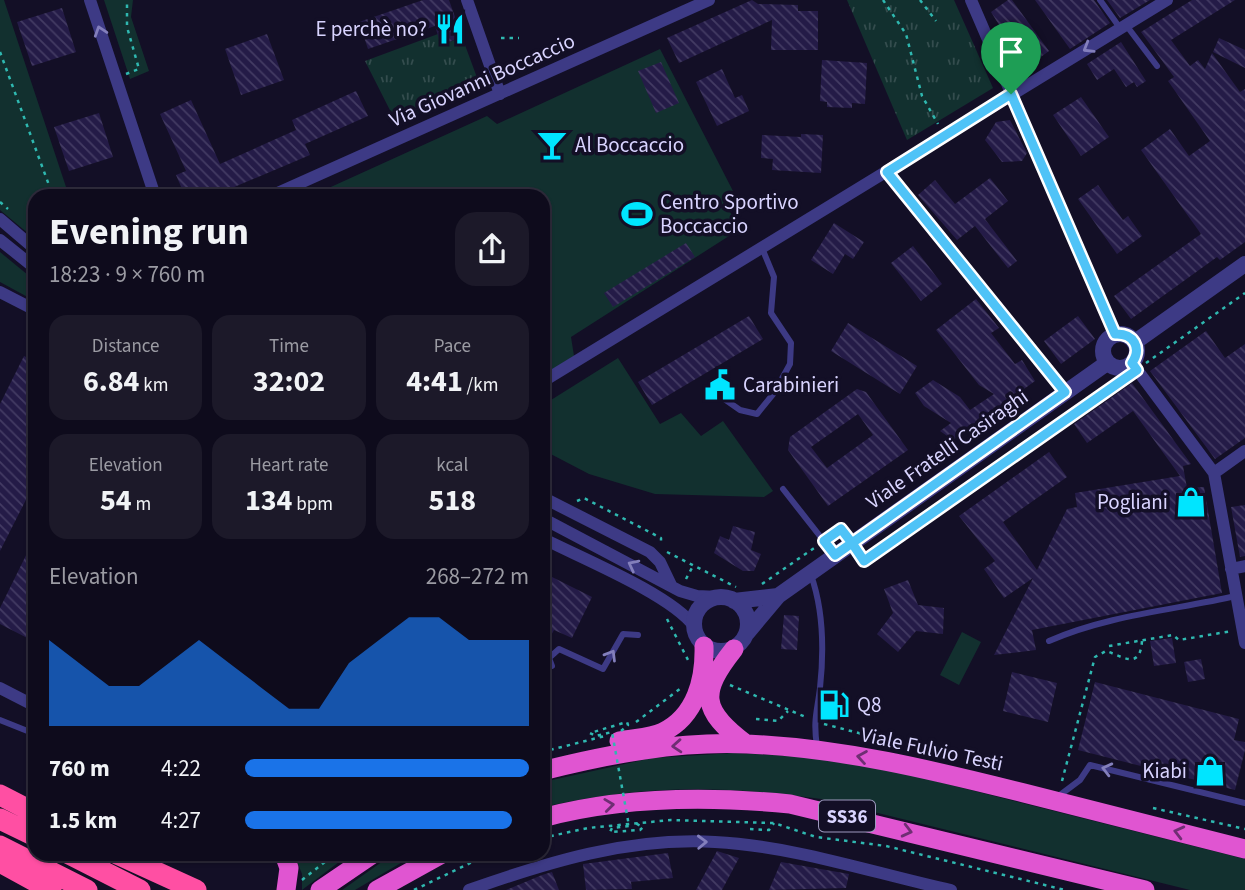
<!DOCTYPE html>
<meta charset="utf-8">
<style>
:root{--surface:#0e0b1c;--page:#1c1929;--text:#f1f3f6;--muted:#9b9ba3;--line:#2e2b3b;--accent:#1a73e8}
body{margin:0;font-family:"Source Sans 3",sans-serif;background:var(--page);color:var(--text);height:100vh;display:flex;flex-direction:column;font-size:26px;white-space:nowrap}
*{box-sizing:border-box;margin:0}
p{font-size:23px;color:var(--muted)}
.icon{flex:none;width:38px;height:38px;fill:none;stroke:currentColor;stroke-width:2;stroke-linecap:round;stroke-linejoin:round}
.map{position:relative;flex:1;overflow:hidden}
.drawer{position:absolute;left:28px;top:189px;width:522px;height:672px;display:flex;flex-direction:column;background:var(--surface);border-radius:21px;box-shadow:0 2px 5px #0004,0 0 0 2px var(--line)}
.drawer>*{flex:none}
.pin{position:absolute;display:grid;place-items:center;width:60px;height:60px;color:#fff;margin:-72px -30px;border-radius:50% 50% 50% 0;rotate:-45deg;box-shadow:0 0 7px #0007}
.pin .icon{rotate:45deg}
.round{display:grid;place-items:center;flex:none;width:74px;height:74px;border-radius:21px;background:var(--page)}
.overview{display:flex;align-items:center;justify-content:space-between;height:119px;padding:0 21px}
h1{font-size:38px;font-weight:700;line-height:52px}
.metrics{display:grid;grid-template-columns:repeat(3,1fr);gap:10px;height:119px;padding:7px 21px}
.metrics div{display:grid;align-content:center;border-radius:18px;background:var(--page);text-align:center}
.metrics b{font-size:30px;font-weight:700}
.metrics small{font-size:19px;font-weight:400}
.metrics p{font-size:19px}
.chart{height:196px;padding:14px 21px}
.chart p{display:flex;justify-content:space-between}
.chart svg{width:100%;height:126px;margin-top:7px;fill:var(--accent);opacity:.7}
ul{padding:0 21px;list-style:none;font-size:23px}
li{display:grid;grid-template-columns:112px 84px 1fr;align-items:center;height:52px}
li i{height:18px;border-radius:9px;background:var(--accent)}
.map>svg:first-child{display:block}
</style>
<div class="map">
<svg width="1245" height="890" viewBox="0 0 1245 890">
<defs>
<pattern id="park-tufts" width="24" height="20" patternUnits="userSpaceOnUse" patternTransform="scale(1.75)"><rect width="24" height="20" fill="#12302f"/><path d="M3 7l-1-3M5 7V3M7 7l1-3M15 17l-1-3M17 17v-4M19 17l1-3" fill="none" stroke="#344d4e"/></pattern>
<pattern id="building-back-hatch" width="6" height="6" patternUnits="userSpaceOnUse" patternTransform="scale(1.75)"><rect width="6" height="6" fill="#241b47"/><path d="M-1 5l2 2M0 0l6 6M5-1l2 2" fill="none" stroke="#433b63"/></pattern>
</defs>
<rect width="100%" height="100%" fill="#130f26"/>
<path fill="#12302f" d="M0,0H4L69,196H35V239L0,210Z
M104,0H133L131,17L149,71L130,79Z
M660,49L733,191L723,200L740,229L571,337L574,356L543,375L542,196H311L487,116L497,124Z
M0,252L34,280L35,301L0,282Z
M618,358L660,424L681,413L701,436L723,421L773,491L764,497L655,494L589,474L543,450V405Z
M962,632L981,642L959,685L940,675Z
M733,753L814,757L907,774L1245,859V890H1190L821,799C719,785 643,785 543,807V782L652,758Z
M294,854H336L343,859L302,890V874Z
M393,854H416L355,890H342Z"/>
<path fill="url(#park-tufts)" d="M847,0H954L993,88L907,140Z
M438,34L442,45L462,37L479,83L397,124L365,61Z"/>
<path fill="url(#building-back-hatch)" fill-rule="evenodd" d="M423,0H449L462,37L441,45L435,26L368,49L359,22Z
M752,0L758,4L798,5V11H818V50H771L772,20L679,63L667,38Z
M1008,0H1012L1049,51L1026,68L991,12Z
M1035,0H1094L1110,23L1070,49Z
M1107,0H1150L1120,18Z
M1192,0H1235L1171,40L1190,66L1198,60L1205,69L1212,53L1240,92L1245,89V242L1220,260L1217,257L1131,319L1114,296L1201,234L1141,150L1170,129L1189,156L1210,141L1168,81L1174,77L1141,32Z
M62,8L76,52L32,66L17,22Z
M267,34L284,80L241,95L225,49Z
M1219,38L1245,50V68L1213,52Z
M1121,42L1146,81L1137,87L1134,82L1126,87L1114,69L1097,80L1087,64Z
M822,60L867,63L865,104L852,103V108L827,107V102L820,101Z
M661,62L679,103L656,113L638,71Z
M722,69L735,98L742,95L749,111L717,126L696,82Z
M356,91L368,116L305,144L310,155L213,196H185L176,175L186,171L160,114L191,100L220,164L296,130L292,120Z
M1081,97L1109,137L1081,156L1053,115Z
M99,113L113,157L69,171L54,127Z
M1010,120L1027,153L1022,161L1002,162L985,140L996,122Z
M801,134L823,135L821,173L772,170L773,159L761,158L762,135L801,137Z
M990,178L1008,201L985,219L1017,261L1008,268L975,226L957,240L918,195L935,180L955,204Z
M1098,185L1123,220L1128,216L1142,236L1117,254L1078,199Z
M834,223L864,242L853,259L845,254L833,274L811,260Z
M686,243L695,257L613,307L604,293Z
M913,246L942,284L921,301L891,263Z
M976,299L999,328L991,333L1015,364L1022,360L1035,381L953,440L940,431L951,423L924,406L915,393L933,380L960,397L970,410L994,394L979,385L936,330Z
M749,316L763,339L652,405L638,382Z
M1078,316L1095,339L1061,364L1044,341Z
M848,323L917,366L900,394L831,351Z
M1206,331L1225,358L1245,344V438L1215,459L1150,371Z
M24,356L35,361V482L0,551V404Z
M1132,383L1191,464L1183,466L1187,488L1204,487L1222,593L1032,630L1036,650L994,655L1033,578L1004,598L984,569L995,561L959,516L1049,452L1067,477L1003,522L1037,570L1067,509L1077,507L1075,493L1180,476L1133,411L1087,443L1074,424Z
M857,389L866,392L908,450L828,506L788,450L790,437ZM858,414L873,435L827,468L811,447Z
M1245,505V556L1240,557L1231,507Z
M733,526L755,532L751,550L761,554L754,571H743L714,553L720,536L729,540Z
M35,537V642L0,624V608Z
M542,572L592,597L572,638L554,630L542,652Z
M908,580L918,605L944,608L943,634L916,631L898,652L877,634L893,613L884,589Z
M784,615L799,616L797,650L781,649Z
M1172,638L1176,663L1154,666L1150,641Z
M1201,659L1205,679L1188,682L1184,662Z
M1012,672L1057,683L1048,722L1003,711Z
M1095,682L1239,719L1234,740L1245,742V750L1235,790L1078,750Z
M717,851L739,858L722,890H696Z
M668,853L673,878L631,882L632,889L586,890L583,864Z
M781,862L849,874L846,888L769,890Z
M552,872L559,890H506L542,875Z"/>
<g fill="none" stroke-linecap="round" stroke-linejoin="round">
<path stroke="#2fb8b0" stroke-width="2.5" stroke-dasharray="3.5 5" stroke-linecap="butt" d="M883,0L906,34L922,96L938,124
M920,0L936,21
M501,38H519
M0,52L53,196
M126,74L139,69L127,27V0
M0,202L8,209
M1146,363L1245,293
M577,501L584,498L661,538V545
M831,536L841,529L844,533
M667,552L736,587
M861,556L864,561L1126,377
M686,579L693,566
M762,584L817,546
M667,619L688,660
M1109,646L1173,635L1179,640L1232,631
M730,685L808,718
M756,719L778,721L788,711
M636,722L681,688
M824,724L997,769
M542,752L605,736
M1062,781L1095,657L1106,651C1122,656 1140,671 1142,641
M1153,808L1245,829
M750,829L769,830L774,823
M542,838L588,828L671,820L774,823L816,837L886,846L1065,890
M302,880L335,854
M414,890L489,854"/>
<path stroke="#3d3a85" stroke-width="6" d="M1100,0L1120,28
M1126,25L1157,66
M720,396L740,410L757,414L774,393L790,364L791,343L771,313L774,277L762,248
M783,489L834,554
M811,575C823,609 824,651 820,688C817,713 813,719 817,747
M1049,641C1108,615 1174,610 1236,596
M552,666L549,658L559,649L603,669L623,634L638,635
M0,720L35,734
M1056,798L1080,780L1090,765L1245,803"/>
<path stroke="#3d3a85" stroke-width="12" d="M90,0L155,196
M467,0L500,94
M971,0L1115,334
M887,172L1065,392
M271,196L709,0
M0,219L35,249
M0,240L35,268
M0,292L35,310
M1132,363L1214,473L1245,643
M542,382L1167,0
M1214,473L1245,451
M542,497L650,552L660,562L671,585
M542,518L680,591L697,596L718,597
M542,538C581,558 670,594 694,626
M1231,569L1245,566
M0,688L35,706
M469,890C548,862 629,837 715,842C794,846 873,873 951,890"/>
<path stroke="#3d3a85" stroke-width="16" d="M1103 351a17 17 0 1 1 34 0a17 17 0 1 1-34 0Z
M1135,342L1245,264
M694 624a27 27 0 1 1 54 0a27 27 0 1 1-54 0Z
M734,601L778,596
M747,633L778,596L1107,363"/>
<path stroke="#e055d1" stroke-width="19" d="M734,649C700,692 700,710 746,744
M619,741C633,738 651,738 663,732C696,716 705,679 704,646
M542,771C610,754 677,741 747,744C842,748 932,770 1024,793C1097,812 1171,830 1245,849
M542,818C623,796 708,796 790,804L1145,890
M284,854L289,868L286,890
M320,890L373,854
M377,890L442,854"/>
<path stroke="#ff4fa3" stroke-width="21" d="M0,795L35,813
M0,819L35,836
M0,846L87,890
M69,854L140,890
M117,854L196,890
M0,862L51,890"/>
<path stroke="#2fb8b0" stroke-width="2.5" stroke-dasharray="3.5 5" stroke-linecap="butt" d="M621,731L628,725L627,722L590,733L596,736L612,732L629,826L612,828L610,832L640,830L643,827L633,822"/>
</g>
<defs><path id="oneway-chevron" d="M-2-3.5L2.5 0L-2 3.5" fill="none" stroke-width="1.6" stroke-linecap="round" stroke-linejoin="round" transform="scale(1.75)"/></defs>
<g stroke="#837fbc">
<use href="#oneway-chevron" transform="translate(100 31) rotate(-108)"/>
<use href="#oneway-chevron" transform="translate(1088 48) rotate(149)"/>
<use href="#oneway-chevron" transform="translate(633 565) rotate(-153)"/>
<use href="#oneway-chevron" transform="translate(611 655) rotate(-59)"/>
<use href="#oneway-chevron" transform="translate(1107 769) rotate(-166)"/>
<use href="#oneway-chevron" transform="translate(702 842) rotate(-2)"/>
</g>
<g stroke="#6f2e73">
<use href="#oneway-chevron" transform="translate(677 746) rotate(176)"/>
<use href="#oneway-chevron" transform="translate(862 757) rotate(-171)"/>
<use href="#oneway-chevron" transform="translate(609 805) rotate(-7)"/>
<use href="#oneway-chevron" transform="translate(907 831) rotate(14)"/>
<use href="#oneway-chevron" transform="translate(1179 832) rotate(-166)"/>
</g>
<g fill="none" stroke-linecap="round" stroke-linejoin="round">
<g stroke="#fff" stroke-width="14">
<path id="route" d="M1011,94L887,172L1065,392L852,543L841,529L824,541L835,555L852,543L864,561L1137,370L1132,363C1142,348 1134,333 1115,334L1011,94"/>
</g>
<use href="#route" stroke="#4fc3f7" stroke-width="9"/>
</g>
<defs>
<g id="restaurant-bare" transform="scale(2.415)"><path d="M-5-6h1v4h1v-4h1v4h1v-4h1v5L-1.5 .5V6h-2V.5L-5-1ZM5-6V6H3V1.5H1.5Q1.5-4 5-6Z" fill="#00e5ff" stroke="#130f26" stroke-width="2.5" paint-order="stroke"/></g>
<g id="bar-bare" transform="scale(2.415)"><path d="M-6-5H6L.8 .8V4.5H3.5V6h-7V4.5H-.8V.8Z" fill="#00e5ff" stroke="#130f26" stroke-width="2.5" paint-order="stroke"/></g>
<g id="stadium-bare" transform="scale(2.415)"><path d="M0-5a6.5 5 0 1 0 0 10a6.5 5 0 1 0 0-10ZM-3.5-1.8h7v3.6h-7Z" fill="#00e5ff" stroke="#130f26" stroke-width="2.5" paint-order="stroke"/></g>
<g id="civic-bare" transform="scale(2.415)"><path d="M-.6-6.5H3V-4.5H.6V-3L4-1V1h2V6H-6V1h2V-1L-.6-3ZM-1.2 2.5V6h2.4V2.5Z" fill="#00e5ff" stroke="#130f26" stroke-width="2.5" paint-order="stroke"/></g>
<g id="shop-bare" transform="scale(2.415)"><path d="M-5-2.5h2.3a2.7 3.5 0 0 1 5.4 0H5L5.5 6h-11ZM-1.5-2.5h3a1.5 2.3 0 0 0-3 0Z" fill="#00e5ff" stroke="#130f26" stroke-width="2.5" paint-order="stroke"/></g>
<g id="fuel-bare" transform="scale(2.415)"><path d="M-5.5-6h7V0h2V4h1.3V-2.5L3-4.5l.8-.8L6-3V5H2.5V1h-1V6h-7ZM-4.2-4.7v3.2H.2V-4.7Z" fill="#00e5ff" stroke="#130f26" stroke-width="2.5" paint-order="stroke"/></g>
</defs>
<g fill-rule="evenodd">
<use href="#restaurant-bare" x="450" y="29"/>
<use href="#bar-bare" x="552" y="145"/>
<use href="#stadium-bare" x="637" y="214"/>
<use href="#civic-bare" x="720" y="385"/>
<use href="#shop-bare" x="1191" y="502"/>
<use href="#fuel-bare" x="834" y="705"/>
<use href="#shop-bare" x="1210" y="771"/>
</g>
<g text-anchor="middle" stroke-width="7" stroke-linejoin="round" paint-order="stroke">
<rect fill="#130f26" stroke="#9e99be" stroke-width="2" x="819" y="800.5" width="56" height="31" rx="5"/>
<g font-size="19" font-weight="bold" fill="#d9d4ff">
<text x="847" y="823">SS36</text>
</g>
<g font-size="21" fill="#d9d4ff" stroke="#130f26" text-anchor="start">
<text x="427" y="36" text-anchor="end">E perchè no?</text>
<text x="575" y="152">Al Boccaccio</text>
<text x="660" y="209">Centro Sportivo<tspan x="660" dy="24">Boccaccio</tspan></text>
<text x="743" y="392">Carabinieri</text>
<text x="1168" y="509" text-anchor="end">Pogliani</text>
<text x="857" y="712">Q8</text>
<text x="1187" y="778" text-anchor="end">Kiabi</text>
</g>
<g font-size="21" fill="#d9d4ff" stroke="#130f26">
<text transform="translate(482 80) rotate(-24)" y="7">Via Giovanni Boccaccio</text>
<text transform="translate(947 449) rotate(-35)" y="7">Viale Fratelli Casiraghi</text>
<text transform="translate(932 749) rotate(12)" y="7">Viale Fulvio Testi</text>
</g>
</g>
</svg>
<div class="pin" style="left:1011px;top:94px;background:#1e9e55"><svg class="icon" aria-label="arrive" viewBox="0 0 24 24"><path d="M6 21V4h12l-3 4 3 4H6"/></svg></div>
<section class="drawer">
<div class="overview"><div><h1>Evening run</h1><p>18:23 · 9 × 760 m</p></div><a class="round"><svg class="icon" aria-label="share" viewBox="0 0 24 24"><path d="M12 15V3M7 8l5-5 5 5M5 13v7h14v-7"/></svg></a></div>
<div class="metrics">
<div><p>Distance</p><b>6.84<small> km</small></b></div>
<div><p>Time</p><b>32:02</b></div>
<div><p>Pace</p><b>4:41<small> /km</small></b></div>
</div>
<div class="metrics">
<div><p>Elevation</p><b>54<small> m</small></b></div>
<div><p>Heart rate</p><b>134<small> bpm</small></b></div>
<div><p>kcal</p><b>518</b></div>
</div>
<div class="chart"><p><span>Elevation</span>268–272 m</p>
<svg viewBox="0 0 160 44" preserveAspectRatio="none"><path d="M0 44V14L10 22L20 30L30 30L40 22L50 14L60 22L70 30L80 38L90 38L100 22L110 14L120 6L130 6L140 14L150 14L160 14V44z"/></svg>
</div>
<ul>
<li><b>760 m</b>4:22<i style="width:100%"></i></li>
<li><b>1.5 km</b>4:27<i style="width:94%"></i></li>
</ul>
</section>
</div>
